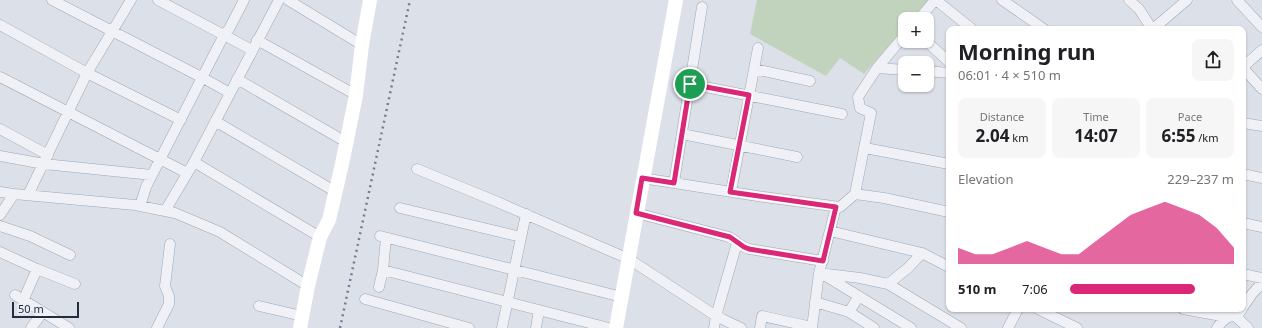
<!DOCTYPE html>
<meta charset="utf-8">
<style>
:root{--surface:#fff;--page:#f6f6f6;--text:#202124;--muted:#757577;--accent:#db2777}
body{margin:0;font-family:"Noto Sans",sans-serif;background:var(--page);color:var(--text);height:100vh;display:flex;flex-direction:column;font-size:15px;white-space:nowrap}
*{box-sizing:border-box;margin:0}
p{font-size:13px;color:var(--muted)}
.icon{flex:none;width:22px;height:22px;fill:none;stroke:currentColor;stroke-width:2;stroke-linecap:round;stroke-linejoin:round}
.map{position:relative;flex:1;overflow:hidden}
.drawer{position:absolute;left:946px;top:26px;width:300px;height:286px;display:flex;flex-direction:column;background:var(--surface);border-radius:8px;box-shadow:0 1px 3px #0004}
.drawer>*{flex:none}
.buttons{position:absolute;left:898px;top:12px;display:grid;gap:8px}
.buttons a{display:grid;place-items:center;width:36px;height:36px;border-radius:8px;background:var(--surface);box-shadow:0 1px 3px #0004;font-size:20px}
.scale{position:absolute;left:12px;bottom:10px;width:67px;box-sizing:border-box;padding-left:4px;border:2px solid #242c40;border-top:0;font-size:11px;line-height:14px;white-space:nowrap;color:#242c40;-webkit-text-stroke:3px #eceff6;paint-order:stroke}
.pin{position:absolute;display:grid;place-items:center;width:34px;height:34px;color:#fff;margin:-17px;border:2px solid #fff;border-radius:50%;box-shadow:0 1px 4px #0007}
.round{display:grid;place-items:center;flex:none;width:42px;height:42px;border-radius:8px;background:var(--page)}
.head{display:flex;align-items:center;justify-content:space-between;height:68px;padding:0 12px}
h1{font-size:22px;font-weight:700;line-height:30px}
.figures{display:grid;grid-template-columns:repeat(3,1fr);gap:6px;height:68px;padding:4px 12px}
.figures div{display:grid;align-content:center;border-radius:8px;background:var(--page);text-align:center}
.figures b{font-size:17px;font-weight:700}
.figures small{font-size:11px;font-weight:400}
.figures p{font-size:11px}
.chart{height:112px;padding:8px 12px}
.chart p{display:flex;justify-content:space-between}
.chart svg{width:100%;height:72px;margin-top:4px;fill:var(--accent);opacity:.7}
ul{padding:0 12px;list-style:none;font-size:13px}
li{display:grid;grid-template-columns:64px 48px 1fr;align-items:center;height:30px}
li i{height:10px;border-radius:5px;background:var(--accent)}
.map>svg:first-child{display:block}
</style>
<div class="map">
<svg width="1262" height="328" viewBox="0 0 1262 328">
<rect width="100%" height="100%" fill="#dce0e8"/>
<path fill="#c1d3bd" d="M757,0H928L912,19H905V27L864,74L840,58L826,76L750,34Z"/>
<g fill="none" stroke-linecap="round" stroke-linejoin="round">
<g stroke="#a1a6b2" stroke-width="11">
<path id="street" d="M52,0L203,78L230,93
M158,0L252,50
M288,0L362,45
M936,0L972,29
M1002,0L1044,29
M1129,0L1139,9L1152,29
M1237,0L1262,27
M919,19L935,0
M0,25L87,73L181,120
M1153,29L1187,0
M257,40L356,95
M926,41L949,62
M1243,67L1262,50
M877,68L905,70
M1243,68L1262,89
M754,69L810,81
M927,71L949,73
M0,77L187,173
M237,79L346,142
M690,84L842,114
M215,121L336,192
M1243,123L1262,126
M0,129L48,155
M682,134L797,157
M865,148L949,164
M0,156L44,164L152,175
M194,162L320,237
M417,169L495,201L629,259L716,316L741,328
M1243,174L1262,178
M642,178L764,197L840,207L855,194L871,113L860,108L858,97L877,68L905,35
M674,183L702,7
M0,192L14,194L135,205L175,213L220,232L308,286
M731,192L758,48
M855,194L884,198L949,212
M28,195L87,73L131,0
M140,206L146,187L152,175L224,35L229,29L244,0
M400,208L521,237
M165,211L194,162L279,0
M636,213L729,237L744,247L749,249L823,261
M0,215L14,194
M1243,223L1262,227
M0,226L30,236L70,255
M830,231L922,253L949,267
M380,236L622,297
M0,252L37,269L75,284
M383,270L609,328
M819,273L860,278L888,284L961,328
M1243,274L1262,278
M824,275L911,328
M888,284L908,268L922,253
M379,287L383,270L386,238
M15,295L69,328
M365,299L469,328
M23,301L37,269
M815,302L849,312L874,328
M259,306L302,316
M1243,307L1252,294L1262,283
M1038,309L1077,328
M1183,309L1227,317
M849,312L859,296
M1234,315L1248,328
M31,328L43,312
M157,328L169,304V296L165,286L170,244
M502,328L526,214
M536,328L539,310
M714,328L716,316L737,243
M760,328L762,316L812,327
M812,328L819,273L836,207
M1008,328L1018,309
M1217,328C1223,320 1228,315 1238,315L1242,309"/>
</g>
<use href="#street" stroke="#eff1f6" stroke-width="10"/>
<path stroke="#fff" stroke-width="14" d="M300,328L308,286L320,237L329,220L342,164L356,95L362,45L370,0
M616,328L676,0"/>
<path stroke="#747e93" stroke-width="2.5" stroke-dasharray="2 4" stroke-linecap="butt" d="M340,328L410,0"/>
</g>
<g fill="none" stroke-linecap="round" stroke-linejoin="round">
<g stroke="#fff" stroke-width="8">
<path id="route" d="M690,84L749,95L730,192L836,207L823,261L749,249L744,247L730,237L636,213L642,178L674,183Z"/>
</g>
<use href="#route" stroke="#db2777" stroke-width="5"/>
</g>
</svg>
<div class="buttons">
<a>+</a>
<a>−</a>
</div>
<div class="scale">50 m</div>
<div class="pin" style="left:690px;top:84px;background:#1e9e55"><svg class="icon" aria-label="arrive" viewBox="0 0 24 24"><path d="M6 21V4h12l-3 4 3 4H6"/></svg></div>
<section class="drawer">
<div class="head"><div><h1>Morning run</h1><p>06:01 · 4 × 510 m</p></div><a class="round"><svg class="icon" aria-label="share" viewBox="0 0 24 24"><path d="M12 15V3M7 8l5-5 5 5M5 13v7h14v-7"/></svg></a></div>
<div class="figures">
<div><p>Distance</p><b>2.04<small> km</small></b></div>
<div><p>Time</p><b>14:07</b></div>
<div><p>Pace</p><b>6:55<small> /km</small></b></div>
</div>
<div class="chart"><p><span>Elevation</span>229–237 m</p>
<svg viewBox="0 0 160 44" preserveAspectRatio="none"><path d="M0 44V34L10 38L20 38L30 34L40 30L50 34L60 38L70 38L80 30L90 22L100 14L110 10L120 6L130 10L140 14L150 22L160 34V44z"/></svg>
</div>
<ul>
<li><b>510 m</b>7:06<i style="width:76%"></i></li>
</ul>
</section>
</div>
